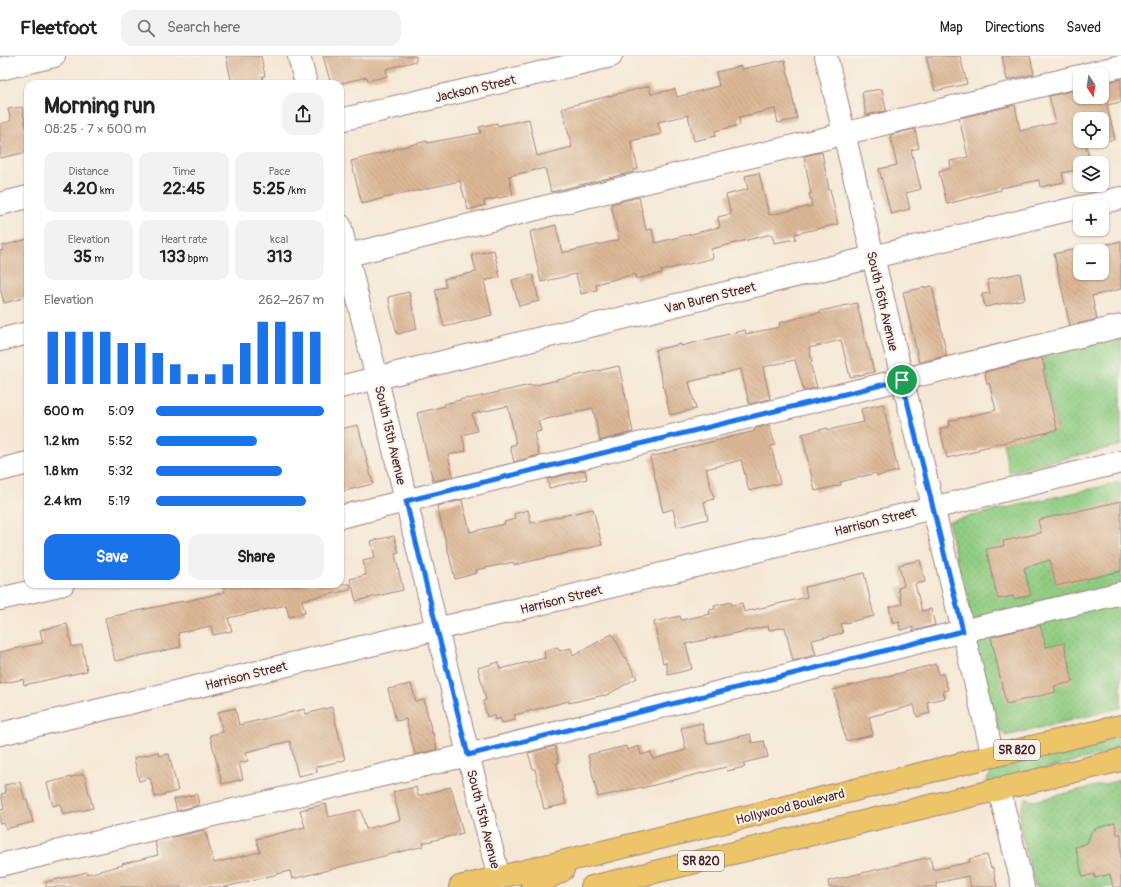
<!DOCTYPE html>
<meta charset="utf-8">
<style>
:root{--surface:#fff;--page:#f2f2f2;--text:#222;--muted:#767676;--line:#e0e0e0;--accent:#1a73e8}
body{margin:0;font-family:Pangolin,sans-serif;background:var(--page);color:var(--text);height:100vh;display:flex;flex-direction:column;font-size:15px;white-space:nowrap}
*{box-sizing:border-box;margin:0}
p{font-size:13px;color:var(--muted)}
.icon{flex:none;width:22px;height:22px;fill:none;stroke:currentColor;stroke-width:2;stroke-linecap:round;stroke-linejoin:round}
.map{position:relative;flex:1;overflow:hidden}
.panel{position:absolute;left:24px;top:24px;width:320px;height:508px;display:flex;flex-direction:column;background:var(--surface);border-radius:12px;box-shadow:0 1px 3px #0004}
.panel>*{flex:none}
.needle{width:26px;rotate:168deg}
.controls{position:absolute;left:1073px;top:12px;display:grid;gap:8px}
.controls a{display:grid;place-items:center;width:36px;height:36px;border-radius:8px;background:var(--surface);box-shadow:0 1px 3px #0004;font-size:20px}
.pin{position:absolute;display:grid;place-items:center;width:34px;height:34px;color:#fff;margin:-17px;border:2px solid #fff;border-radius:50%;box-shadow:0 1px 4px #0007}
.round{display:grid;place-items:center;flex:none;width:42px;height:42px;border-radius:12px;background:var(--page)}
.head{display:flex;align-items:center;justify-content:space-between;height:68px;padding:0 20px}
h1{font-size:22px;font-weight:800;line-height:30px}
.metrics{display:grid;grid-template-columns:repeat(3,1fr);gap:6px;height:68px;padding:4px 20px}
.metrics div{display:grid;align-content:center;border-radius:10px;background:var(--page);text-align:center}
.metrics b{font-size:17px;font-weight:800}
.metrics small{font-size:11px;font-weight:400}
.metrics p{font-size:11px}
.chart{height:112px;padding:8px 20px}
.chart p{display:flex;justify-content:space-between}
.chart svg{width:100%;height:72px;margin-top:4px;stroke:var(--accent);stroke-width:6}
.action{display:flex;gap:8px;margin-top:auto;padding:8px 20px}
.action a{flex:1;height:46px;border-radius:12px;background:var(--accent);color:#fff;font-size:16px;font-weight:800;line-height:46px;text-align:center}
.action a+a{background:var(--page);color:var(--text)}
ul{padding:0 20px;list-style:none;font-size:13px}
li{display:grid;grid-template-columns:64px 48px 1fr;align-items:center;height:30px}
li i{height:10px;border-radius:5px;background:var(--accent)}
header{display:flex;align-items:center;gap:24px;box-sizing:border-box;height:56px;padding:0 20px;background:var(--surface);border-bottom:1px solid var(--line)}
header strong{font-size:19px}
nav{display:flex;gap:22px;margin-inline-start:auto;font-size:14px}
.search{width:280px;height:36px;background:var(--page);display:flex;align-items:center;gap:10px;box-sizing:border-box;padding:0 14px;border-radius:12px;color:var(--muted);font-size:15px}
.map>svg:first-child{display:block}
</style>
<header>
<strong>Fleetfoot</strong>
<div class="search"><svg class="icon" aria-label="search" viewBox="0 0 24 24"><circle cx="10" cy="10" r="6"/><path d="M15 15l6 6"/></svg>Search here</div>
<nav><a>Map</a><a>Directions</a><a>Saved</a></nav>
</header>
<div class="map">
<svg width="1121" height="831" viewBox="0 0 1121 831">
<defs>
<pattern id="green-dots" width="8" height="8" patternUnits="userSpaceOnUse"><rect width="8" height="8" fill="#90cc82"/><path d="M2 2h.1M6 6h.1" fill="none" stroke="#7eaf70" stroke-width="1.8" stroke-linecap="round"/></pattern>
<pattern id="building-back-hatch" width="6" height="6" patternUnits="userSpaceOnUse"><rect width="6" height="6" fill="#dbb795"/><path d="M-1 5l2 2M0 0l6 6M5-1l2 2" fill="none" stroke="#bd9d81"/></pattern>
</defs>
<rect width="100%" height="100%" fill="#f7f3e8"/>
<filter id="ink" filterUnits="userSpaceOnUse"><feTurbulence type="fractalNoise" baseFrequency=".025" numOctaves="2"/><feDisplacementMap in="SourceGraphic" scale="8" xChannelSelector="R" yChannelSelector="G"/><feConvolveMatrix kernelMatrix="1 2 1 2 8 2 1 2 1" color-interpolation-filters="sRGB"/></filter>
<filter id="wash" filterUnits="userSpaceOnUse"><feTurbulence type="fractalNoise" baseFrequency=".012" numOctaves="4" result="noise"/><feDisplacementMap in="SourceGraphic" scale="16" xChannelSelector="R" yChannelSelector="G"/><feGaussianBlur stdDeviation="0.9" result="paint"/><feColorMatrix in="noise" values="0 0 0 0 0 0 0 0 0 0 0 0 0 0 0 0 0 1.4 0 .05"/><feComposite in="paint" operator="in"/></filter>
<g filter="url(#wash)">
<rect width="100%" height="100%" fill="#f5e7d4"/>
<path fill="url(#green-dots)" stroke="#6d7656" d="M1121,279V389L1009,416L1003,387L1057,374L1045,322V314L1042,299Z
M1121,426V652L1006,680L995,670L950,476L949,465Z
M1121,681V694L984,728L994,713Z
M1121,724V831H1035L1019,768L1020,755L1026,742L1034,745Z"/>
<g id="blocks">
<path fill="url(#building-back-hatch)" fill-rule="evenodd" d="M226,0H261L265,20H262L264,28H232Z
M323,0H416V5L386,13L387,20L368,25L367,21L338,28H331Z
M926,0H960L967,28L935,35Z
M1002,0H1030L1034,18L1007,24Z
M785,4L797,63L778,67L775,53L739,61L740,69L715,75L716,80L694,85L688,59L658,66L661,78L631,85L638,113L633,114V116L551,136L545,112L509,120L513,139L484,145L485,149L468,154L460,125L384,142L362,148L351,105L394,94V93L427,85V87L481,77L479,71L497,67V70L529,63L537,100L572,91L562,52L649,30L651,38L675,33L677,41L719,30L716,16L741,10L742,13Z
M1121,23V46L1107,49L1115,83L1086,89L1090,107H1080V113L1062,117L1064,126L1040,131L1039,124L1001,132V134L947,148L939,116L951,112L950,105L968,101L959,62L1015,49L1020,75L1056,67L1049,40L1080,33V41H1102V27ZM1080,63H1102V85H1080Z
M882,33L886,55L866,59L862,36Z
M22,51L28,80V96L0,102V68L11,65L8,53Z
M915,73L919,92L911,94L921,133L906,137L910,153L891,158L879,113L897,109L890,79Z
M822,96L829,134L830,133L838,168L795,178L796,183L774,187L772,178L711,193L713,202L661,215L662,217L636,223L635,218L596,228L597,234L581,238L576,218L541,226L530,176L556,169L562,197L619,184L611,148L639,141L646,174L652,173L655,187L720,171L718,161L731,158L726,139L748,133L745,120L759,117L769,159L812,150L809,138H811L804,100Z
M28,183V241L4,247L0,232V195L3,194L2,190Z
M1121,185V233L1092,240L1097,263L1070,270L1054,198L1079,192L1080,195V217H1102V195H1080Z
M494,194L500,221L484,225L492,259L444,271L435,233L446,231L444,223L476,216L472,199Z
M1020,217L1025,243L985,251L982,238L990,237L987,224Z
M533,219L539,245L519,250L512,224Z
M932,230L947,300L919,306L903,236Z
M409,236L417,273L397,278L388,241Z
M857,247L867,292H868L874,316L850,321L841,284L809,292L812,306L810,307L817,331L804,335L795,304L763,311L770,343L749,348L741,313L689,326L696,353L670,359L655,294L681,288V290L745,274L746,278L780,271L779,267L821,256L820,255Z
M1042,302L1045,314H1043L1057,374L978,393V395L947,402L940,373L950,370L949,365L996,354L989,327L987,328L985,316Z
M619,310L633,376L600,385L593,352L538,365L541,375L534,377L539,399L514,406L510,390L516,388L508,350L472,358L477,375L462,379L466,395L448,399L453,421L433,425L417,357L445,350L444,348L468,342V343L530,329L531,330Z
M883,348L898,415L877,420L876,417L840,426L841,429L815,435L802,378L828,372V374L864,366L861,353Z
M358,369L373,428L340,436V373Z
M769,369L775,389L771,390L780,427L749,435L741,404L706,413L714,443L704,446L708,463L677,471L673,453L663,456L650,401L755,375L754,373Z
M585,414L587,423L549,432L547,423Z
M462,444L470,476L505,468L504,466L515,463L514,458L528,454L531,467L593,453L602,489L514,509V506L476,514L477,517L455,523L437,450Z
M1121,445V515L1056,530L1050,504L1024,512L1031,539L1014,543L1013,540L998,543L986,493L1004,490L1003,485L1041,477L1038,464Z
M394,480L399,497L395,498L403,534L356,545L350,523L366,519L363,505L375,502L371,485Z
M920,504L925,526L915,528L922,555L931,553L935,569L913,575V571L900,574L899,566L893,568L889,551L902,548L898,532L904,530L899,509Z
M864,517L874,560L841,568L843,577L812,584L816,599L793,605L785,571L769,574L768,570L686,588L692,613L668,619L666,606L663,607L654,566L680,560L681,564L710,558L709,554L715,553L714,550L731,546L732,549L742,547L744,556L807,541L805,531Z
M223,528H350V534L302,544L305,557L289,561L286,549L228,562L232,575L213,579L211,570L178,577L181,591L115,605L105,562L183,545V546L225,536Z
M67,568L72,591L82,589L87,615L24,629L23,623L0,628V596L43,587L40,574Z
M1040,569L1046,591L1064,587L1073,626L1054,630L1056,636L1006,648L991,581Z
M612,578L637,622L605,640L604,639L569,647V645L514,659L516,664L502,667L500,662L495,664L494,659L487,661L483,645L486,644L478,612L499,606L500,613L545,602L544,595L558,591L559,595L571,592L573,600Z
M936,608L939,619L943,617L948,634L943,635L945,642L927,646L930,657L917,661L914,649L869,661L873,679L846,685L833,634Z
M411,628L416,646L424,644L432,677H433L437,693L415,699L406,663L396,665L388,633Z
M332,651L345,704L316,711L317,716L298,720L290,685L246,696L248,705L239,707L243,723L222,728L210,679L223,676L218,656L235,652L239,669L305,653L306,658Z
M702,667L707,688L750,678L752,687L764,685L768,701L743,707L745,711L727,715L726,711L642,732V731L598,741L588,699L626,690L627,694L639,690L641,699L651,696L653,703L686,694L681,672Z
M555,690L559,707H556L566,748L544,753L535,713H533L528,697Z
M158,696L159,700L169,698L178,735L155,741L150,722L139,725L134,702Z
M84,718L93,752L63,759L60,748L53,750L47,727Z
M20,726L25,744H27L33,766L6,773L4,767L0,768V754L4,753L1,738L6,737L4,729Z
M416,731L418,740L451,731L463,777L423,787L424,790L292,823L290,815L225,831H46V826L87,816L88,818L123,809L122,808L158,799L155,785L205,774L214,807L260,796L256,783L305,771L300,754L326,748L329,761L361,754L366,773L400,764L393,736Z
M197,738L199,749L177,755L174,743Z
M1115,767L1117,778H1121V831H1113L1110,818L1095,822L1094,818L1083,821L1075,791L1087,787L1091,776L1097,772Z
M987,799L991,812H993L997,831H971L968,820L936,827L937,831H829L828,825L930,801L933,814L970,806L969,803Z"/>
</g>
</g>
<g filter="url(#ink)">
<use href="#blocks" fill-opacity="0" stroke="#a08380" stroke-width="1"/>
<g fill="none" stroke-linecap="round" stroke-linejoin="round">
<g stroke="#a08380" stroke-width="24">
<path id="minor" d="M299,0L306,28
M826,0L873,201L993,700
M0,13L54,0
M1084,19L1121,10
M340,64L611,0
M0,148L28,141
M1082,151L1121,142
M340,169L437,573L499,822
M340,201L1080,20
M0,284L28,277
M340,331L873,201L1080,151
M0,414L28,407
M340,461L1121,270
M0,543L63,528
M0,678L437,573L1121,406
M999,733L1023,831
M0,809L468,699L963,575L1121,537"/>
</g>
<g stroke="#a08380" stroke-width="24">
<path id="major" d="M460,831L993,700L1121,670
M532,831L563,814
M592,831L1121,704"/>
</g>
<use href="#minor" stroke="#fff" stroke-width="22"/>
<use href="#major" stroke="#ecc569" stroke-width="22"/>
</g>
</g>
<g fill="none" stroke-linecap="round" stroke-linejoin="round" filter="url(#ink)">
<g stroke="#fff" stroke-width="8">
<path id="route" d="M902,324L963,575L468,699L437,573L406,445Z"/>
</g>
<use href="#route" stroke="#1a73e8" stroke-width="5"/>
</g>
<g text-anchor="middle" stroke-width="4" stroke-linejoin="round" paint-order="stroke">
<g fill="#f7f3e8" stroke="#7e5f64" stroke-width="1">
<rect x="994" y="684" width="46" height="20" rx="3"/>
<rect x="678" y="795" width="46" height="20" rx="3"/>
</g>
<g font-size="12" font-weight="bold" fill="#4a1f2b">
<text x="1017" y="698">SR 820</text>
<text x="701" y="809">SR 820</text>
</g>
<g font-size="13" fill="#4a1f2b" stroke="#f7f3e8">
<text transform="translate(475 32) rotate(-13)" y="5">Jackson Street</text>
<text transform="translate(710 241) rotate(-14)" y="5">Van Buren Street</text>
<text transform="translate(883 245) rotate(77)" y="5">South 16th Avenue</text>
<text transform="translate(391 379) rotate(77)" y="5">South 15th Avenue</text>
<text transform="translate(875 465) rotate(-14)" y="5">Harrison Street</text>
<text transform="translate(561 543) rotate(-14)" y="5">Harrison Street</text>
<text transform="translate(246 619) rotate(-14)" y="5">Harrison Street</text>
<text transform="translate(790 750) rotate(-14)" y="5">Hollywood Boulevard</text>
<text transform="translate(484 763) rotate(76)" y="5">South 15th Avenue</text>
</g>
</g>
</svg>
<div class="controls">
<a><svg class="needle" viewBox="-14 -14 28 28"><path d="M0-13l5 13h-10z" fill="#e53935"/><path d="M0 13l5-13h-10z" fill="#767676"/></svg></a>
<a><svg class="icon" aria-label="locate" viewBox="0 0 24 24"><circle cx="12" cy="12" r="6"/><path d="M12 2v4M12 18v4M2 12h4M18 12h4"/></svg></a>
<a><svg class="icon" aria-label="layers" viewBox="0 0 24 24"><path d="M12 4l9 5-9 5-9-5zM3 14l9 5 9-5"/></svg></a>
<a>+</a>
<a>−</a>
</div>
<div class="pin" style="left:902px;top:324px;background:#1e9e55"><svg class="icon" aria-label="arrive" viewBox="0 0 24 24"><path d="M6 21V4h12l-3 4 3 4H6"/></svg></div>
<section class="panel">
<div class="head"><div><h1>Morning run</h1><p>08:25 · 7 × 600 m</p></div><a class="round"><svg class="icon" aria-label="share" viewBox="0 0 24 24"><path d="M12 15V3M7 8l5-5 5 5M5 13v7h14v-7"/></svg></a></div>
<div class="metrics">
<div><p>Distance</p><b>4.20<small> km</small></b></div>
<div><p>Time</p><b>22:45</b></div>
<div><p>Pace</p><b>5:25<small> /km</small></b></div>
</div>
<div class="metrics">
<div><p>Elevation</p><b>35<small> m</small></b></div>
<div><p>Heart rate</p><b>133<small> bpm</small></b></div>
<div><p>kcal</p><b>313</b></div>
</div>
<div class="chart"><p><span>Elevation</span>262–267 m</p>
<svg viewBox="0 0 160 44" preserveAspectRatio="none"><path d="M5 44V12M15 44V12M25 44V12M35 44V12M45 44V19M55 44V19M65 44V25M75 44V32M85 44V38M95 44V38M105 44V32M115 44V19M125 44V6M135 44V6M145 44V12M155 44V12"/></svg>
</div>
<ul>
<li><b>600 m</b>5:09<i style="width:100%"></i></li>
<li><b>1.2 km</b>5:52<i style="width:60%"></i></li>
<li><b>1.8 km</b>5:32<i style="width:75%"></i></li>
<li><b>2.4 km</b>5:19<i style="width:89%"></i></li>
</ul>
<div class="action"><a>Save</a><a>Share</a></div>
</section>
</div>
